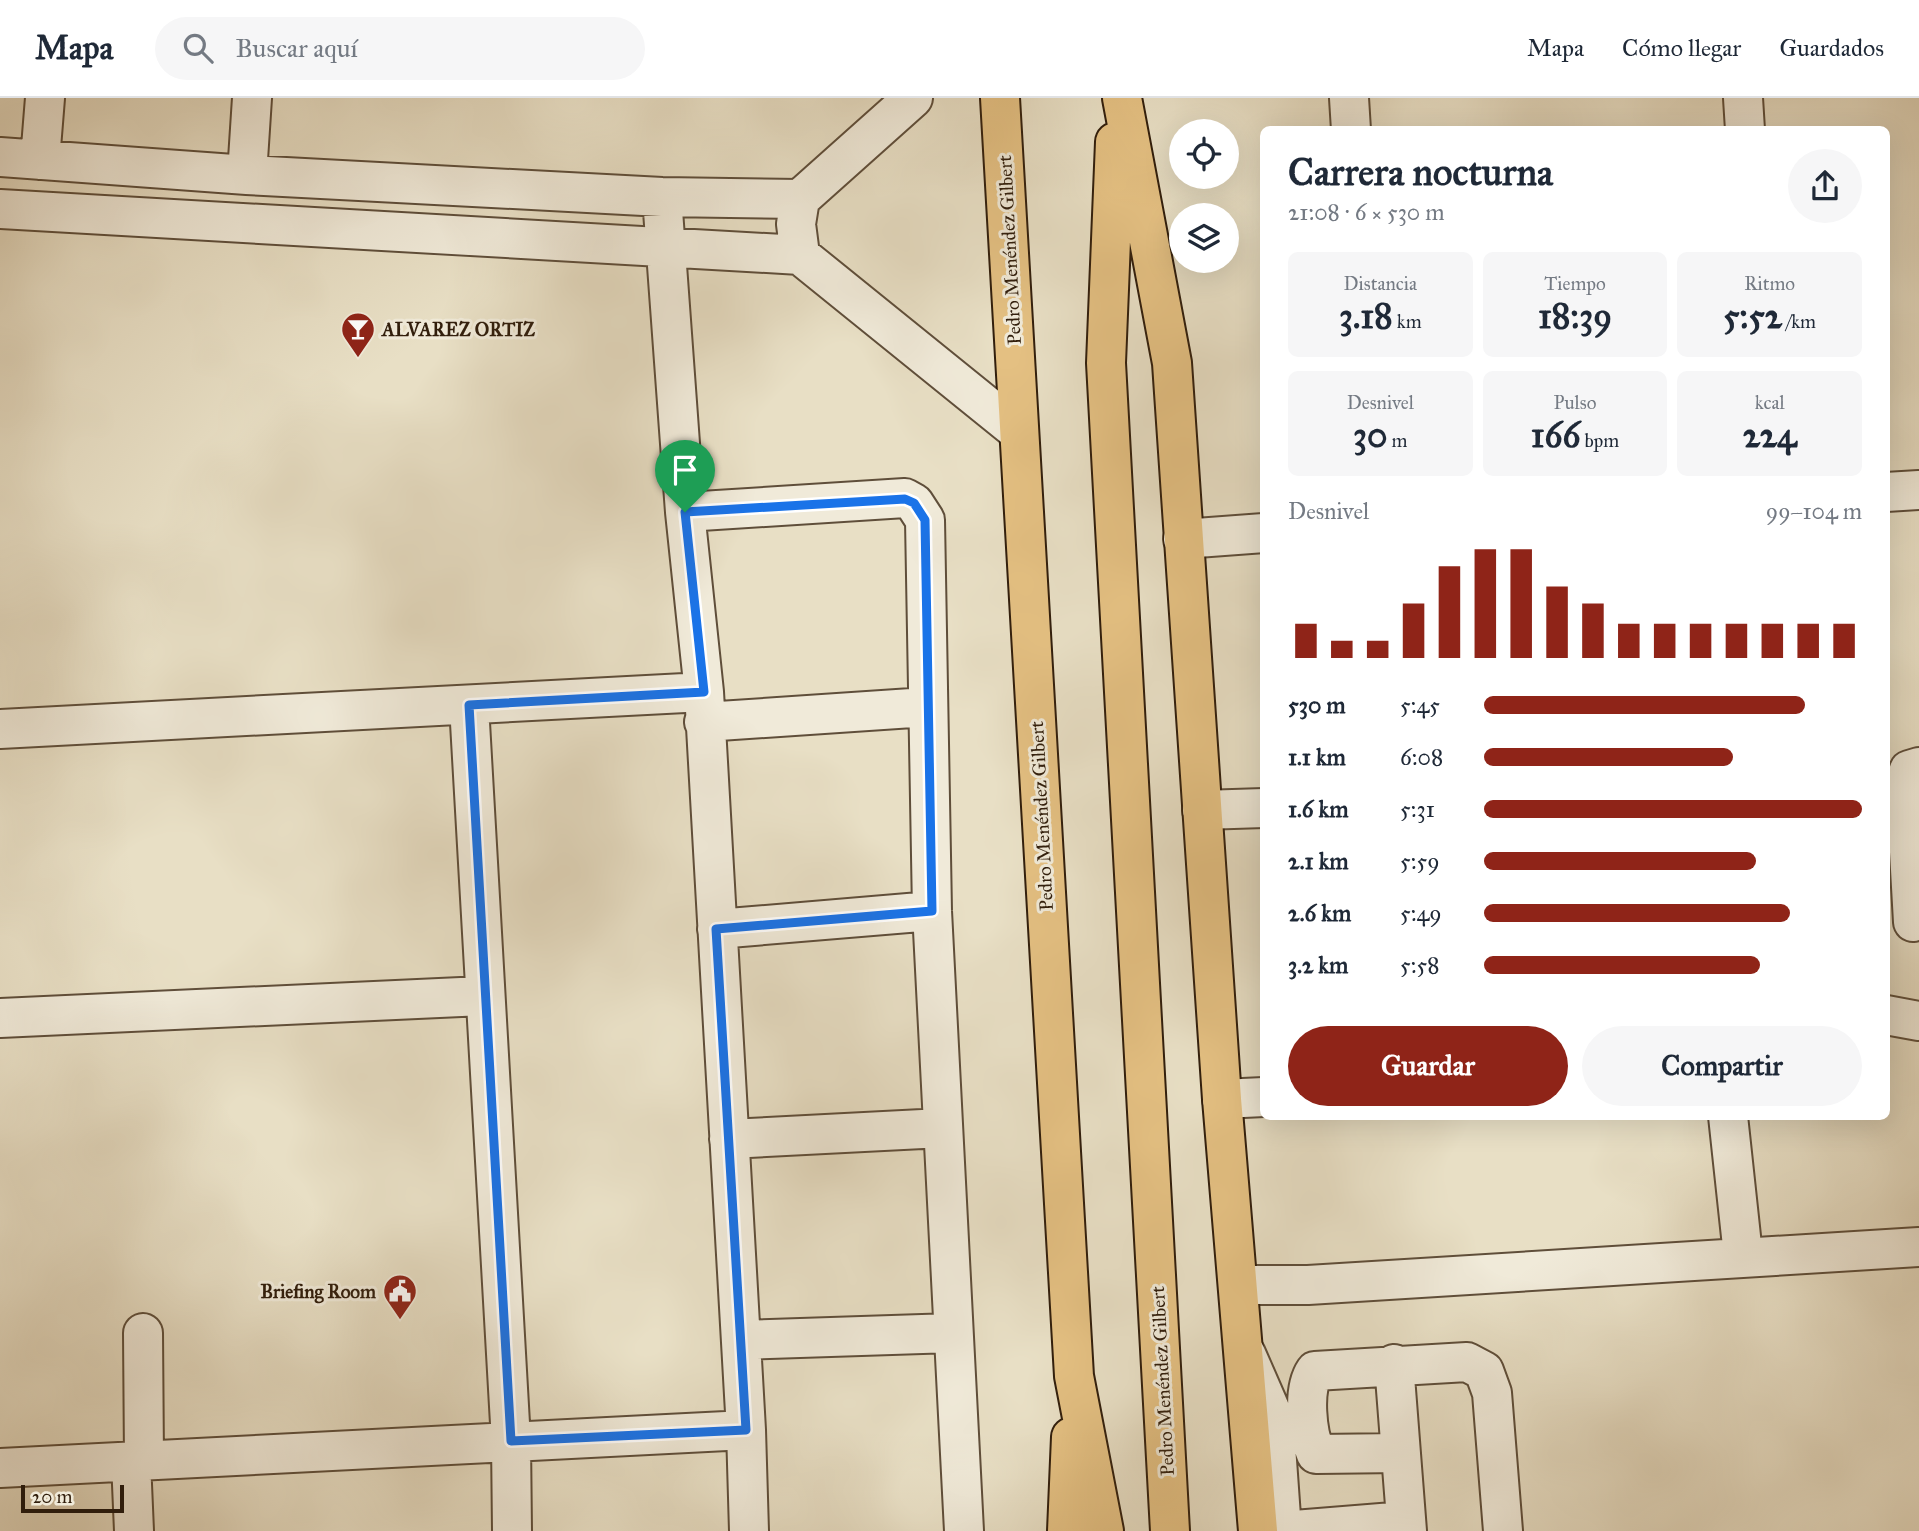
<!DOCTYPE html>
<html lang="es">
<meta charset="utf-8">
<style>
:root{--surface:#fff;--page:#f6f6f7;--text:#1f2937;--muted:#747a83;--line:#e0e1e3;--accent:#8f2418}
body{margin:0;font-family:"IM FELL Great Primer",serif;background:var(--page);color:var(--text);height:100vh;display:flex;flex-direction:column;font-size:26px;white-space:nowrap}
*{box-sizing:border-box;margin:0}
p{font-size:23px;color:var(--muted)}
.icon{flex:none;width:38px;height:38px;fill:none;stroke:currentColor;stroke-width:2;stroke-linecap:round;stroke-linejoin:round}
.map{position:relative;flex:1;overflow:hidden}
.details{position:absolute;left:1260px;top:28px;width:630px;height:994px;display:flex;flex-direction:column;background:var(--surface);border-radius:10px;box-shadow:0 7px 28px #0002}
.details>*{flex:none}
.fabs{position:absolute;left:1169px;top:21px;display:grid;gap:14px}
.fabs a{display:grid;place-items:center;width:70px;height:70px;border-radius:50%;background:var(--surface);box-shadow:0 7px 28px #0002;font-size:35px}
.scale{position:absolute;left:21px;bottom:18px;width:103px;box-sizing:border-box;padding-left:7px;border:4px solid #311e0c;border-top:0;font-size:19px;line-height:24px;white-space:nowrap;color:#311e0c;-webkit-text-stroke:5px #f0ead9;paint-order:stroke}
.pin{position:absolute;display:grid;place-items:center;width:60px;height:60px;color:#fff;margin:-72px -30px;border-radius:50% 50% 50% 0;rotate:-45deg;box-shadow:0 0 7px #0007}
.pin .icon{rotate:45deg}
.round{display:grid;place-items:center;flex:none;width:74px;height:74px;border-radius:37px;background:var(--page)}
.overview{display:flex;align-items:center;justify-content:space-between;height:119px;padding:0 28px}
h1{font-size:38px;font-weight:700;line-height:52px}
.stats{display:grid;grid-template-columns:repeat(3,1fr);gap:10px;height:119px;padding:7px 28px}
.stats div{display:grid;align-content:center;border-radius:10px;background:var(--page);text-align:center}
.stats b{font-size:35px;font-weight:700}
.stats small{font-size:19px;font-weight:400}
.stats p{font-size:19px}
.chart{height:196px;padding:14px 28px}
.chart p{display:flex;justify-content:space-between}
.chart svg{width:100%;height:126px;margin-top:7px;stroke:var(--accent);stroke-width:6}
.button{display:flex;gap:14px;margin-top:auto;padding:14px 28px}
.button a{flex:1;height:80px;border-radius:42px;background:var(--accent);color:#fff;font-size:28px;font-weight:700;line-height:80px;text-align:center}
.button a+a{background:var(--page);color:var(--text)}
ul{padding:0 28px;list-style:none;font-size:23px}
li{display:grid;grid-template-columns:112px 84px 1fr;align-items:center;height:52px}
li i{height:18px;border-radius:9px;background:var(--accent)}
header{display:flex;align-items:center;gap:42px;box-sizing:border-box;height:98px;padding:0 35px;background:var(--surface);border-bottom:2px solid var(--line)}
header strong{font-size:33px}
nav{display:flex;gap:38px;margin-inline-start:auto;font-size:24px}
.search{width:490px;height:63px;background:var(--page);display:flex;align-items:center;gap:18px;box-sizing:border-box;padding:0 24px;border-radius:38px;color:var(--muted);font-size:26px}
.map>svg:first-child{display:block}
</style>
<header>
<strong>Mapa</strong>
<div class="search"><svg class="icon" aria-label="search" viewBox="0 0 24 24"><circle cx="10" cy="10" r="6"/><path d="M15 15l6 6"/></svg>Buscar aquí</div>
<nav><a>Mapa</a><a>Cómo llegar</a><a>Guardados</a></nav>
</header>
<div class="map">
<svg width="1919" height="1433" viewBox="0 0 1919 1433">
<rect width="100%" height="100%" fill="#e8dfc5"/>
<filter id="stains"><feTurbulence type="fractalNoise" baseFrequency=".00286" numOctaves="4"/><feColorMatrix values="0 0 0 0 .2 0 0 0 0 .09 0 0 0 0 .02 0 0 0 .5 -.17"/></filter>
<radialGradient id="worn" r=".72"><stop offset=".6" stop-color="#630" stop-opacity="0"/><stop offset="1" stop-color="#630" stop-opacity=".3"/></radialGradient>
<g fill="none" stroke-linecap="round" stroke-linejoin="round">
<g stroke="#5f4e3a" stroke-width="42">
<path id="minor" d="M1349,0L1351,32
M1743,0L1745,32
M0,59L247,77L662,99L800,101
M40,62L45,0
M247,77L252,0
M662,99L685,414L704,594L746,1332L749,1433
M0,111L800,157L1019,334
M800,157L796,126L800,101L913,0
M1886,394L1919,392
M685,414L905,400L914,405L925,422L932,813L964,1433
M1183,441L1264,435
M469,607L511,1343L512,1433
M704,624L927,609
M0,631L704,594
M1202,712L1264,710
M1913,824L1905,683L1909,672L1919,669
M717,831L932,813
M1886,917L1919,923
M0,920L483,898
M1222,1001L1264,999
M1728,1018L1743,1157
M729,1041L942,1030
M1238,1187H1308L1919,1149
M143,1235L144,1362
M741,1242L953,1235
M1246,1256L1274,1320L1282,1433
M1394,1266L1407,1433
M1401,1355L1316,1356C1307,1335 1302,1292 1315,1273L1467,1264L1484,1273L1492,1295L1503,1433
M131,1363L134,1433
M0,1370L746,1332
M1282,1433L1406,1423"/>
</g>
<g stroke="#311e0c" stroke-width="42">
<path id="major" d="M1000,0L1074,1278L1104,1433
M1122,0L1172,265L1222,1001L1258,1433
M1115,44L1106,265L1170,1433
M1067,1433L1071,1339"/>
</g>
<use href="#minor" stroke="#f0ead9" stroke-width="38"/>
<use href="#major" stroke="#e4c082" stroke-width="38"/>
</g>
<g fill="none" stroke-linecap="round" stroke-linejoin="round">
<g stroke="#fff" stroke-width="14">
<path id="route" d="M905,401L914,405L925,422L932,813L716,831L746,1332L511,1343L469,607L704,594L685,414Z"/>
</g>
<use href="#route" stroke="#1a73e8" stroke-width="9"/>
</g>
<defs>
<g id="bar-pin" transform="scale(1.75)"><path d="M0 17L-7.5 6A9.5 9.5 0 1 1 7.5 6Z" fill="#8f2418" stroke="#f0ead9"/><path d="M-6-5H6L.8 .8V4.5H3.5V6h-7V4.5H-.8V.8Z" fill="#fff"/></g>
<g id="civic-pin" transform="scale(1.75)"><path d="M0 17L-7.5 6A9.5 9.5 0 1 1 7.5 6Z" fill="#8f2418" stroke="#f0ead9"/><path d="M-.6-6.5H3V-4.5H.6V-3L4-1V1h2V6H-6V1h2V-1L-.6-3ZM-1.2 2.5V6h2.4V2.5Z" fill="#fff"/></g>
</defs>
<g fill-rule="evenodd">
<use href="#bar-pin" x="358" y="231"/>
<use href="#civic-pin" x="400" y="1193"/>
</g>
<g text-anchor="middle" stroke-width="6" stroke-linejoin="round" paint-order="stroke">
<g font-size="19" fill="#311e0c" stroke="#f0ead9">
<text transform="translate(1009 152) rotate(-93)" y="7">Pedro Menéndez Gilbert</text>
<text transform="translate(1041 718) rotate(-93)" y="7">Pedro Menéndez Gilbert</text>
<text transform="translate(1162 1283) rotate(-93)" y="7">Pedro Menéndez Gilbert</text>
</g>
<g font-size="19" font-weight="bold" fill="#311e0c" stroke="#f0ead9" text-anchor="start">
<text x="382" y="238">ALVAREZ ORTIZ</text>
<text x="376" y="1200" text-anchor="end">Briefing Room</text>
</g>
</g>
<rect width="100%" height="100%" filter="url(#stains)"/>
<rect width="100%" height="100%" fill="url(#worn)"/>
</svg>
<div class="fabs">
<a><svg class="icon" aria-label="locate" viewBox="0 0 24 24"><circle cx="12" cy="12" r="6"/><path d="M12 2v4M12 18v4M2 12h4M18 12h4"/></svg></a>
<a><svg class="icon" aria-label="layers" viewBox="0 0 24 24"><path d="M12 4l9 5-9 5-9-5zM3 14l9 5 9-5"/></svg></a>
</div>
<div class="scale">20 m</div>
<div class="pin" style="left:685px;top:414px;background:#1e9e55"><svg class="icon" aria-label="arrive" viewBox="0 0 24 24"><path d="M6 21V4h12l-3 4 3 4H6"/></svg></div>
<section class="details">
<div class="overview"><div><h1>Carrera nocturna</h1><p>21:08 · 6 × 530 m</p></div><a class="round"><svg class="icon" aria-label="share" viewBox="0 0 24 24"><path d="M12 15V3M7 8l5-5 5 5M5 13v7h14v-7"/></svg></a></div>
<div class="stats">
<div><p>Distancia</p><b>3.18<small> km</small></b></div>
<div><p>Tiempo</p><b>18:39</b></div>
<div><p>Ritmo</p><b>5:52<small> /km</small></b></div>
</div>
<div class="stats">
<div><p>Desnivel</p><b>30<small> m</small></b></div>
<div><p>Pulso</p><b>166<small> bpm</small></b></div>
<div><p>kcal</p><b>224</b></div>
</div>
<div class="chart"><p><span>Desnivel</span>99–104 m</p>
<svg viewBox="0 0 160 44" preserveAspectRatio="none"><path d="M5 44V32M15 44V38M25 44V38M35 44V25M45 44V12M55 44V6M65 44V6M75 44V19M85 44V25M95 44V32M105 44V32M115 44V32M125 44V32M135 44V32M145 44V32M155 44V32"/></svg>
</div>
<ul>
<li><b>530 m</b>5:45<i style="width:85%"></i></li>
<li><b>1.1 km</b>6:08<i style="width:66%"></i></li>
<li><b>1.6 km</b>5:31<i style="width:100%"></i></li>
<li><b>2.1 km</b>5:59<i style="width:72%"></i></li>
<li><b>2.6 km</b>5:49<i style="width:81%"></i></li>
<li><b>3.2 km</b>5:58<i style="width:73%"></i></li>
</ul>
<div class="button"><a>Guardar</a><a>Compartir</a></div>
</section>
</div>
